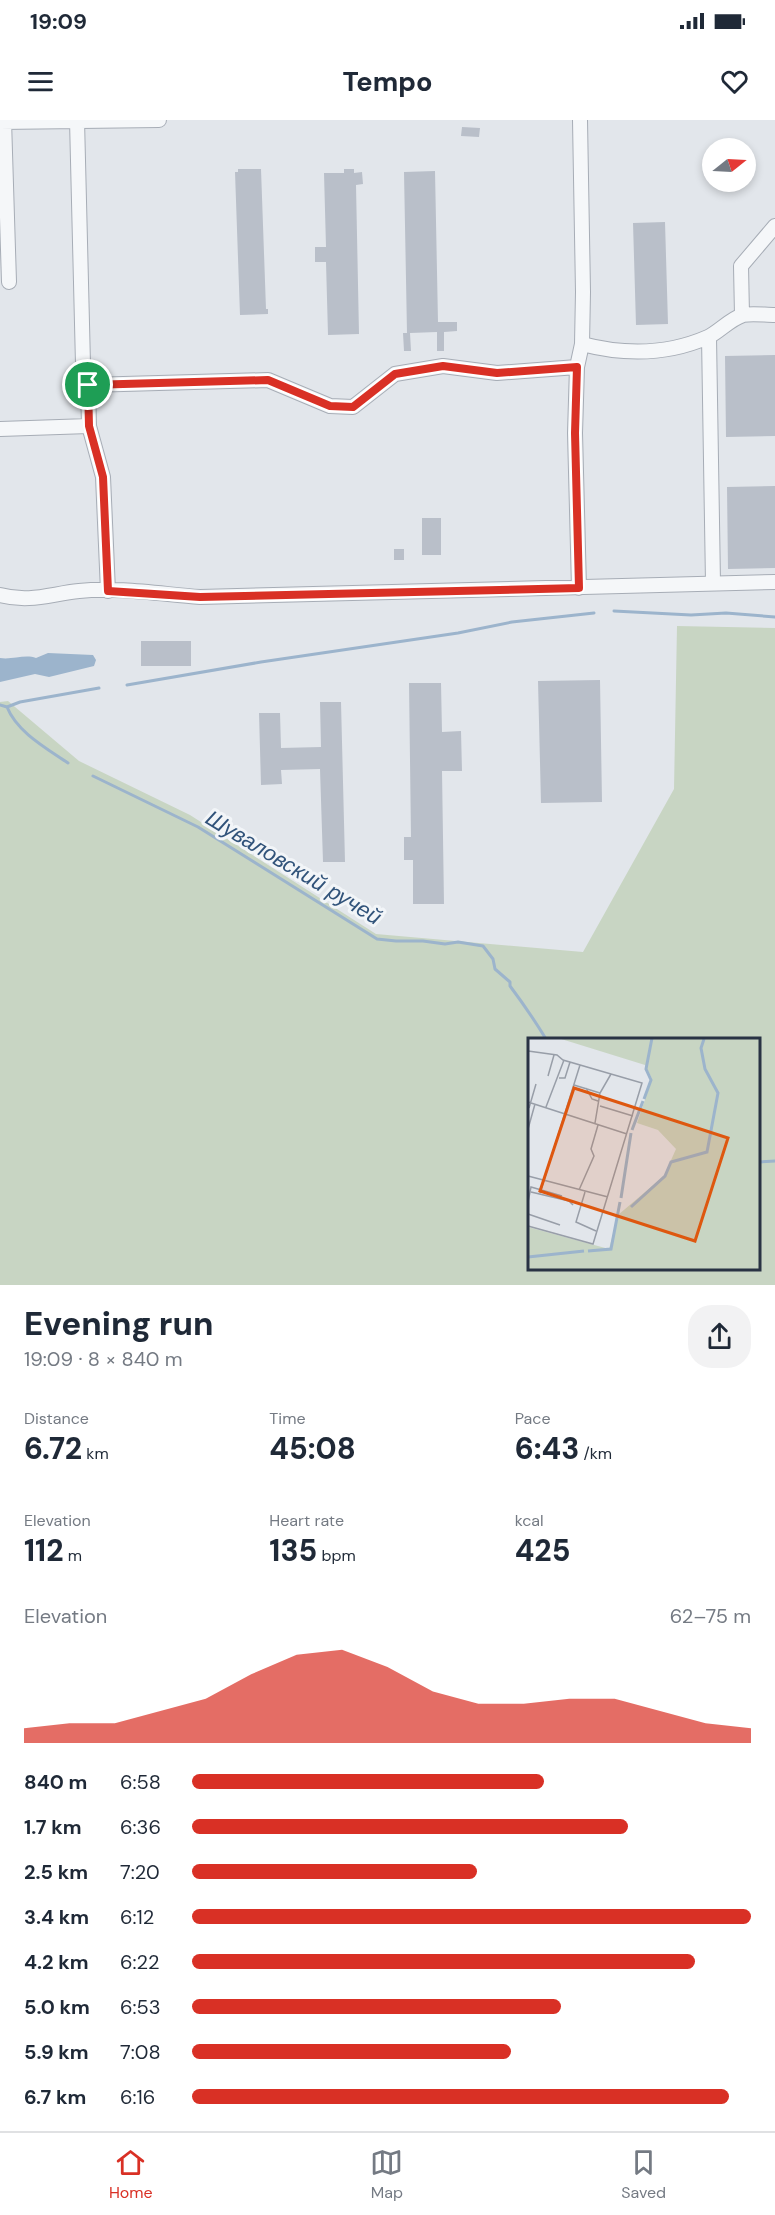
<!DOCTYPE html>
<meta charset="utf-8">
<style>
:root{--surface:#fff;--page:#f2f2f3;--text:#1f2937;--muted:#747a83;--line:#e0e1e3;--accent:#d93025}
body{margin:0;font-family:"DM Sans",sans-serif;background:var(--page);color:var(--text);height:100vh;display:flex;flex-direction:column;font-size:22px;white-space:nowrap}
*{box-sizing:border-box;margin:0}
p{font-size:20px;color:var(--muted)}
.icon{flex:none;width:33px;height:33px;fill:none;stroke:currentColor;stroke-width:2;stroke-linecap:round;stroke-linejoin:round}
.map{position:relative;height:1165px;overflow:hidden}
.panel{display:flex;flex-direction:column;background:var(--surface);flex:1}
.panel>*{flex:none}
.needle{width:39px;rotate:72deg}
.buttons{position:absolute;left:702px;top:18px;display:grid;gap:12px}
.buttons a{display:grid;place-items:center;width:54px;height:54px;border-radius:50%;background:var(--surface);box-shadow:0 3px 9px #0003;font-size:30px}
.pin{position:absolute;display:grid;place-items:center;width:51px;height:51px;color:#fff;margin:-26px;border:3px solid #fff;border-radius:50%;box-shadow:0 2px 6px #0007}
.round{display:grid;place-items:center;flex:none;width:63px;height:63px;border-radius:24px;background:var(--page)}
.head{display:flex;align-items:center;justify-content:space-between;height:102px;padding:0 24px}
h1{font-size:33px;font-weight:800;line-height:45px}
.metrics{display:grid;grid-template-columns:repeat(3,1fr);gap:9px;height:102px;padding:6px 24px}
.metrics div{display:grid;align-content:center}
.metrics b{font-size:30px;font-weight:800}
.metrics small{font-size:16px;font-weight:400}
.metrics p{font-size:16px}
.chart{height:168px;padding:12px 24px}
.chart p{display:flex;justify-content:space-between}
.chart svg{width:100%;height:108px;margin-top:6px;fill:var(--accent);opacity:.7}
ul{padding:0 24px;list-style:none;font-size:20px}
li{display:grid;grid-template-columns:96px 72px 1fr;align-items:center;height:45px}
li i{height:15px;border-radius:8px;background:var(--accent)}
.status{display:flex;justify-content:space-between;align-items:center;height:42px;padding:0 30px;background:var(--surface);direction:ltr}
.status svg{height:16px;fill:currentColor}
header{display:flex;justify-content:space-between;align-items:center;height:78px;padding:0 24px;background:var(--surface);font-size:27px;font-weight:800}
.tab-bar{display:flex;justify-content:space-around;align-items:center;height:84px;border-top:2px solid var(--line);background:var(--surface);font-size:16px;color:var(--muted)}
.tab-bar a{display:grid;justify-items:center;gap:3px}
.tab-bar .on{color:var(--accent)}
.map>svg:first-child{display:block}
</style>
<div class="status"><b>19:09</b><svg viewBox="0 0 49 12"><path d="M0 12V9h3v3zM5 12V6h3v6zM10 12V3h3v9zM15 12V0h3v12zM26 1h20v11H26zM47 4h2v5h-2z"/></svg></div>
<header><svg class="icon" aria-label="menu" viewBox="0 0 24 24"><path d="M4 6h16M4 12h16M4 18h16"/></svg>Tempo<svg class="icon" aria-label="heart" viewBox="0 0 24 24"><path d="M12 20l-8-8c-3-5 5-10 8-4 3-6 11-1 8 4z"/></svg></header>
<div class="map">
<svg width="775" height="1165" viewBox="0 0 775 1165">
<rect width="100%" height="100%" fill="#e2e6eb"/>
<path fill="#c8d5c3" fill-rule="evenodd" d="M677,506L775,508V1165H0V582L8,581L79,641L190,695L376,814L583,832L674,669ZM529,919H758V1148H529Z"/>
<path fill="#9cb4cc" d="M48,533L93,535L96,540L94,546L49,557L35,554L0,562V538C12,540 25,534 36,538Z"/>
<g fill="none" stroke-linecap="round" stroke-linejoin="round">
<path stroke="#9cb4cc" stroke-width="3" d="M614,491L691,495L726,493L775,497
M127,565L261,542L458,513L512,502L594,493
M0,585L7,587L20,582L99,568
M7,587C17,612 46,628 68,643
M93,656L198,707L377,819L396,821H423L445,824L458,822L483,826L493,839L495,849L510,862V866C522,882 535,901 546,919
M758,1042L775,1041"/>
</g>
<path fill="#b9bfc9" d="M462,7L480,8L479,17L461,16Z
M238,49H261L266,189H268V194L240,195L235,52H238Z
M344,49H354V53L362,52L363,64L356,65L359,214L328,215L326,142H315V127H326L324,53H344Z
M435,51L438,202H457V211L444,212V231H437V212L410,213L411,231H404L403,213H407L404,52Z
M665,102L668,204L636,205L633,103Z
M775,235V316L726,317L725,236Z
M775,366V448L728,449L727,367Z
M422,398H441V435H422Z
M394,429H404V440H394Z
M141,521H191V546H141Z
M600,560L602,682L541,683L538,561Z
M409,563H441L442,612L461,611L462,651H442L444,784H413V740H404V717H411Z
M320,582H341L345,742H323L320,649L281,650L282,664L261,665L259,593H280L281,628L321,627Z"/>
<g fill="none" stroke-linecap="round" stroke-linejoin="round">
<g stroke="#a7adb6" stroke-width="16">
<path id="minor" d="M4,0L9,162
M77,0L83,244L88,265L89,306L103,357L108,471
M0,2L159,0
M742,195L741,146L775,106
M709,217L713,463
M582,224C624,235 667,235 708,217C719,212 730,199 743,195C752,193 765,195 775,195
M88,265L268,260L330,286L353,287L395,254L443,246L497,253L577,247
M0,309L89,306
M579,468L575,313L577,247L582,224L583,172L580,0
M0,475C30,483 50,474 79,471C118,467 160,474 200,477L775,462"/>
</g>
<use href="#minor" stroke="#f5f7f9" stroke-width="14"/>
</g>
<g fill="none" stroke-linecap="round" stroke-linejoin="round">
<g stroke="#fff" stroke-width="12">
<path id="route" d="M443,246L497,253L577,247L575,313L579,468L200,477L108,471L103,357L89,306L88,265L268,260L330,286L353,287L395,254Z"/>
</g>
<use href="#route" stroke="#d93025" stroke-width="8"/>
</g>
<g text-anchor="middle" stroke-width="6" stroke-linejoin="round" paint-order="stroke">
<g font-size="22" font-style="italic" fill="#31537a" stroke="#f2f5f8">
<text transform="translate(294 747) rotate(31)" y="8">Шуваловский ручей</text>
</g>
</g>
<g transform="translate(528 918)">
<rect width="232" height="232" fill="#e2e6eb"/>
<path d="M30,0H232V232H0V189L81,211L90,177L136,138L148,111L130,92L109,85L124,41L117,27Z" fill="#c8d5c3"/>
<path fill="none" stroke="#9cb4cc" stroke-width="3" d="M116,61L123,42L118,31L124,0M104,92L115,63M93,160L103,95M103,169L137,138L143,124L179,114L190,55L177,31L173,10L176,1M60,213L83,211L92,164M0,219L56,213"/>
<path fill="none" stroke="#989ea8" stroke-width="1.5" d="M0,13L29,17L35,22L114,45L65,206L0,188M20,38L26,17M31,40H37L42,24M46,47L72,55M58,50L64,61L70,63M0,64L99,96M72,68L105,78M18,69L36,22M1,70L8,46M67,85L72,55L83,36M0,91L7,66M0,138L80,159M51,152L66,118L63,111L70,87M3,154L41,163L45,167M57,154L48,184L68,193M12,155L52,27M0,164L3,149L34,158M0,176L32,187"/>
<path fill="#de570f" fill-opacity="0.15" stroke="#de570f" stroke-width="3" d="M46,50L200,100L167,203L12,153Z"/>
<rect width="232" height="232" fill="none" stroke="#293344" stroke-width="3"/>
</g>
</svg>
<div class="buttons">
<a><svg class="needle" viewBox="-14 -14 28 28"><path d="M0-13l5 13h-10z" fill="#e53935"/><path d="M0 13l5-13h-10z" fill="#747a83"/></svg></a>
</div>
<div class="pin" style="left:88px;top:265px;background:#1e9e55"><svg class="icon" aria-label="arrive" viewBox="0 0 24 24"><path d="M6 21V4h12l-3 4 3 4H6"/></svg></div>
</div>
<section class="panel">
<div class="head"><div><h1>Evening run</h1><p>19:09 · 8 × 840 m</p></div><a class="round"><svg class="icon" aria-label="share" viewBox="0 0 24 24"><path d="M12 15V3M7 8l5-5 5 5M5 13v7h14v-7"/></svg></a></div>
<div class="metrics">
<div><p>Distance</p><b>6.72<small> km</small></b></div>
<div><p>Time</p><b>45:08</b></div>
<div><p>Pace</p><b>6:43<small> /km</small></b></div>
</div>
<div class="metrics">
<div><p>Elevation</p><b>112<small> m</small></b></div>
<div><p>Heart rate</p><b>135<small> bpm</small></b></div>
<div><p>kcal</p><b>425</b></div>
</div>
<div class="chart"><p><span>Elevation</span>62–75 m</p>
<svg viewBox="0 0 160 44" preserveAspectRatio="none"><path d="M0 44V38L10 36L20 36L30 31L40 26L50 16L60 8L70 6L80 13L90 23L100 28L110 28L120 26L130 26L140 31L150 36L160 38V44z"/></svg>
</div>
<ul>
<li><b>840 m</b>6:58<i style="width:63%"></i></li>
<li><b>1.7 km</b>6:36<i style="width:78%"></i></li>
<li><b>2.5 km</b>7:20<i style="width:51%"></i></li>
<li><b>3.4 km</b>6:12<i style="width:100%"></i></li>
<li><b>4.2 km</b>6:22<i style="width:90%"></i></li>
<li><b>5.0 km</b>6:53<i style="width:66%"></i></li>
<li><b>5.9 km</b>7:08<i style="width:57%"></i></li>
<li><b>6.7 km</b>6:16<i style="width:96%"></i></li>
</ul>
</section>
<nav class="tab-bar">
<a class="on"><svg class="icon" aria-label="home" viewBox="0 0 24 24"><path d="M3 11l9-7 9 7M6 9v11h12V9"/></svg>Home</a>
<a><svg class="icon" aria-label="map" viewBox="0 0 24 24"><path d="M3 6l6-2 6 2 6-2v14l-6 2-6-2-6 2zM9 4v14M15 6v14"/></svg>Map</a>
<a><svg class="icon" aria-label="saved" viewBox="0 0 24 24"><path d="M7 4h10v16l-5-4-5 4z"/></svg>Saved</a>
</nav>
